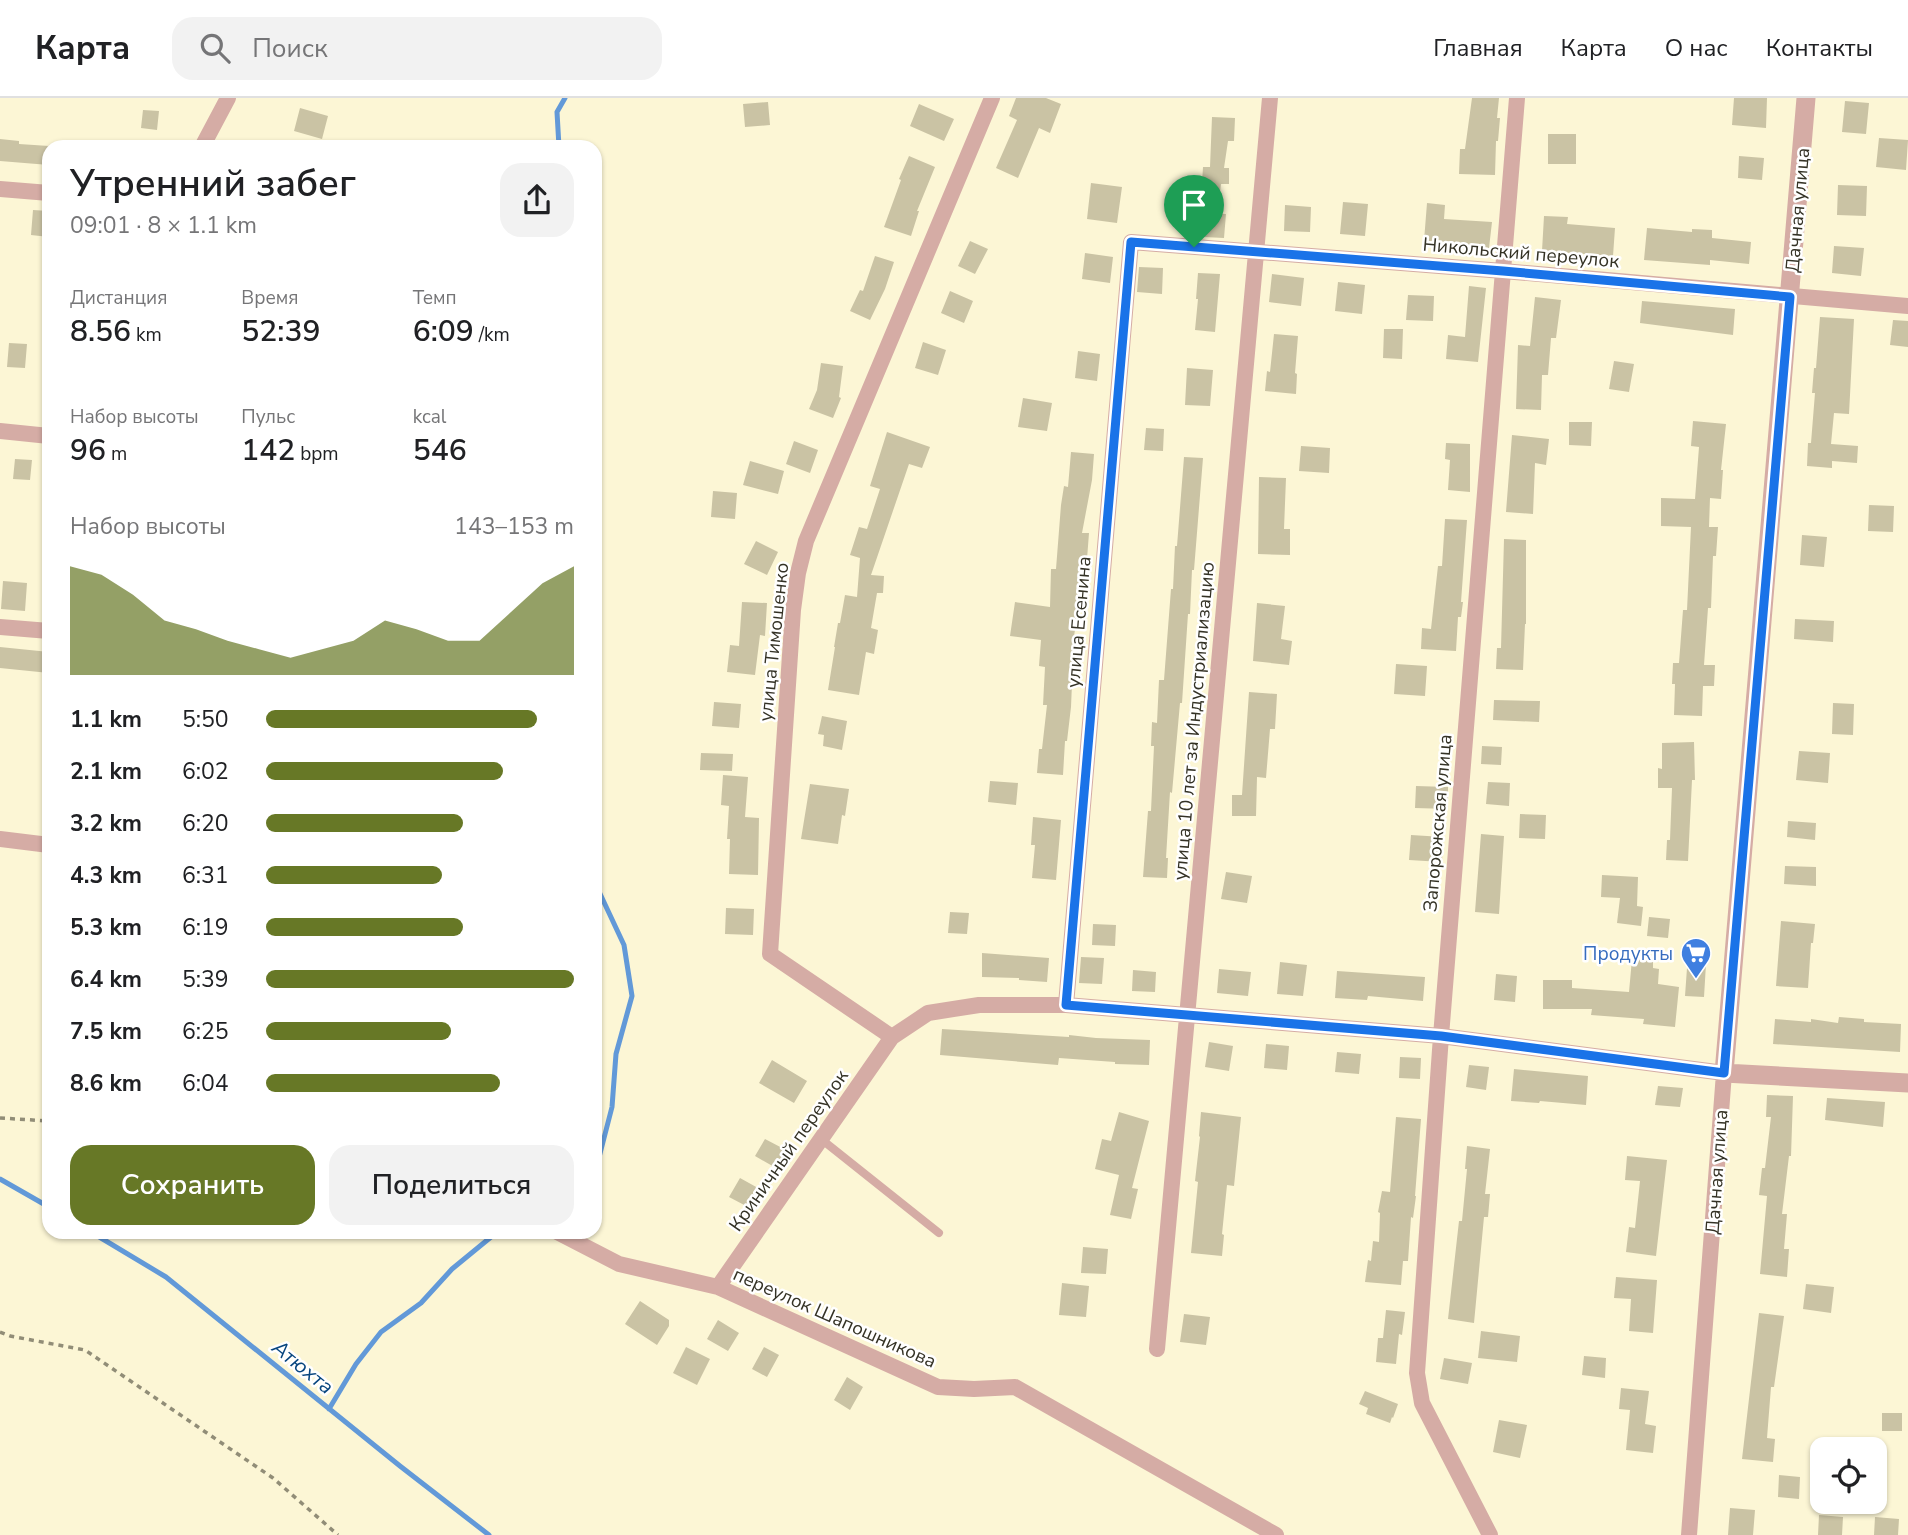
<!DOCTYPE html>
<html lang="ru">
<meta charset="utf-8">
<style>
:root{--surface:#fff;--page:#f2f2f2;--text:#202124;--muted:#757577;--line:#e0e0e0;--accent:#677826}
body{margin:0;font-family:"Nunito Sans",sans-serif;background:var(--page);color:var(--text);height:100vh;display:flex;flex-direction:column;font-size:26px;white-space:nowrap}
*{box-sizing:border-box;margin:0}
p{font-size:23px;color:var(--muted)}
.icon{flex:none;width:38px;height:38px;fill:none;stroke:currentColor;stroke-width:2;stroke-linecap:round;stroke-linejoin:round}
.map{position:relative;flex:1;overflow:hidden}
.side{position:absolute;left:42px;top:42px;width:560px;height:1099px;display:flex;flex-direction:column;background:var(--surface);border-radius:21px;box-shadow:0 2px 5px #0004}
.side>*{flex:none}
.controls{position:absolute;left:1810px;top:1339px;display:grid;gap:14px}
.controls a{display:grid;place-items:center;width:77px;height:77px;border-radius:14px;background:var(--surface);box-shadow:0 2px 5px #0004;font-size:35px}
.pin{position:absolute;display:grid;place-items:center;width:60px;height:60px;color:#fff;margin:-72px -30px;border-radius:50% 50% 50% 0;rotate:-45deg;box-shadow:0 0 7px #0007}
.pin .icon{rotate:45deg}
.round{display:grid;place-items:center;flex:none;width:74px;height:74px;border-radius:21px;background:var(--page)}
.headline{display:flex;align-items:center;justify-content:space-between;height:119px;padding:0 28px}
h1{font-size:38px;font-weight:600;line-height:52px}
.figures{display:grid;grid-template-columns:repeat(3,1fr);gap:10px;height:119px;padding:7px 28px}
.figures div{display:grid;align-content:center}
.figures b{font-size:30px;font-weight:600}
.figures small{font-size:19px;font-weight:400}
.figures p{font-size:19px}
.chart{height:196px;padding:14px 28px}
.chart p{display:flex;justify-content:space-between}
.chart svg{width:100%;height:126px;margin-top:7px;fill:var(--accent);opacity:.7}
.button{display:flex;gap:14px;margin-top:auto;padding:14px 28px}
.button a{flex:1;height:80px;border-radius:21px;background:var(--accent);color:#fff;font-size:28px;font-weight:600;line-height:80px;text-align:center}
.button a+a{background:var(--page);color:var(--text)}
ul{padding:0 28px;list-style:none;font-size:23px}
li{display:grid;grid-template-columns:112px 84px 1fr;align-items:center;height:52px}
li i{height:18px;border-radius:9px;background:var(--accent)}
header{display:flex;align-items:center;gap:42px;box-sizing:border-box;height:98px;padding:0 35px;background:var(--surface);border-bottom:2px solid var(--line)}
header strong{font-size:33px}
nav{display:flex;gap:38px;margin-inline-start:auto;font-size:24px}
.search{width:490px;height:63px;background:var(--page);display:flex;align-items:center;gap:18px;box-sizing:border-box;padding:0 24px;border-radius:21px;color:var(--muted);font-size:26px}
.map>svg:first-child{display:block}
</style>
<header>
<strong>Карта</strong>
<div class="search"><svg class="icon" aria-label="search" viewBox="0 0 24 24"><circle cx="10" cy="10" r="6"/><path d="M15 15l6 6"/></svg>Поиск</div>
<nav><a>Главная</a><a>Карта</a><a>О нас</a><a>Контакты</a></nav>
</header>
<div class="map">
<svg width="1908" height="1437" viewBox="0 0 1908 1437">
<rect width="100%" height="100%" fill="#fcf6d5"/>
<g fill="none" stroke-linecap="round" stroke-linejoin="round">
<path stroke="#6299d8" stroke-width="5" d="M559,49L557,14L565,0
M595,785L624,847L632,898L616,956L612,1009L595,1075
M0,1081L49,1109
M91,1134L166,1179L400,1368L489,1437
M329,1311L356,1266L381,1234L421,1205L452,1171L491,1139"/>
</g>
<path fill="#cac3a4" d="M1016,0H1046L1061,6L1050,35L1039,30L1018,80L996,70L1017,22L1009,18Z
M1472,0H1499L1497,20H1500L1498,43H1496L1495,77L1459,76L1460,51H1465Z
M1734,0H1767L1766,30L1732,27Z
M1845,3L1869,5L1866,36L1842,34Z
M768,4L770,27L745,29L743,6Z
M919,6L954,21L944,43L910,28Z
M300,10L328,18L322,41L294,33Z
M143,12L159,13L157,32L141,30Z
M1212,19L1235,20L1234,43H1228L1224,70H1229V86H1221L1219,102L1209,101L1210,85H1202L1203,69H1210Z
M1548,36H1576V66H1548Z
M1879,40L1908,42L1906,72L1876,69Z
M0,41L19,43V46L49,48V67L0,63Z
M909,58L935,69L917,113H919L911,138L884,129L901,82L899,81Z
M1739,58L1764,60L1762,82L1738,80Z
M1091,85L1122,89L1117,125L1087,121Z
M1838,87L1867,88L1866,118L1837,117Z
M1343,104L1368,106L1365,138L1340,136Z
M1427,105L1445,107L1444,121L1492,124L1489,150L1465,148V146L1424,143Z
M1285,107L1311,109L1310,134L1284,133Z
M33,112L49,113V139L31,137Z
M1205,115L1226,116L1224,140L1204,139Z
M1544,118L1568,119L1567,126L1615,130L1613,158L1542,153Z
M1647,130L1692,134V131L1712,132V140L1751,144L1749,166L1710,162V167L1644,162Z
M970,143L988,151L975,176L958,168Z
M1834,148L1864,150L1861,178L1832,175Z
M1085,155L1113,159L1110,185L1082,181Z
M875,158L894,164L885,191L870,222L850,213L860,192L863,193Z
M1139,169L1163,170L1162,196L1137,194Z
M1198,175L1220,176L1215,234L1195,232L1198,201H1196Z
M1272,176L1304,180L1301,208L1269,204Z
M1338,184L1365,187L1362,216L1335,213Z
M1469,188L1486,190L1478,264L1446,261L1448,237L1465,239Z
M950,193L973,203L964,225L941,215Z
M1408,197L1434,198L1433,223L1406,222Z
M1535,199L1561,202L1556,240H1551L1548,277H1542L1541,312L1516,311L1518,247L1530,248Z
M1642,203L1735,211L1733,237L1640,225Z
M1820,219L1854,221L1849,316L1834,315L1831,346L1858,348L1857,365L1832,363V370L1807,368L1808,345H1811L1815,295H1812L1814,270H1816Z
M1893,222L1908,223V249L1890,247Z
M1384,231H1403L1402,261L1383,260Z
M1274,236L1298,238L1295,275L1297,276L1296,296L1265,293L1267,273L1270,274Z
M923,244L946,252L938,277L915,270Z
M9,245L27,246L25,270L7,269Z
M1078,253L1100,256L1097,283L1075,280Z
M1614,263L1634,266L1629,294L1609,291Z
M821,265L843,268L839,299L841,300L833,320L809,311L817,292Z
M1187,270L1213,272L1210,308L1185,307Z
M1023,300L1052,305L1047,333L1018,329Z
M1693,323L1726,326L1721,372H1723L1721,401L1710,400L1709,429H1718L1716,458H1713L1711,510H1708L1704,567H1715L1714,588H1703L1702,618L1674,617L1675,586H1672L1673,565H1679L1683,512H1687L1691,429L1661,428V400L1695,401L1699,349L1691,348Z
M1569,324H1592L1591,348L1569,347Z
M1146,330L1164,331L1163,353L1144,352Z
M887,334L930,349L922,370L909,366L871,477L884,478L883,495H877L871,530L878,532L874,556L866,554L859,597L828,592L835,549H834L838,525H840L845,497L857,499L860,460L850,457L859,429L867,431L880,391L870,388Z
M1512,337L1549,341L1546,367L1535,365L1533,416L1506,414Z
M794,343L818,352L810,375L786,366Z
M1446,345L1470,346V394L1448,392L1450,362L1445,361Z
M1301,348L1330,350L1329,375L1299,373Z
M1071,354L1094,356L1092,382L1082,435H1089L1087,461H1081L1079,508L1074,538L1071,609L1067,643H1065L1063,677L1037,675L1039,651H1042L1047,607H1043L1045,569L1039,568L1041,542L1010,538L1015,504L1050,509L1051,471H1056L1061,407L1064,388L1068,389Z
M1184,359L1203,360L1194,472H1192L1190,516H1188L1182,605H1180L1172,695L1170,694L1166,760H1168L1167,780L1143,779L1148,713H1151L1154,648H1151L1152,624L1157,625L1159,582H1164L1171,491H1173L1175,448H1177Z
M15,361L32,362L30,382L13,381Z
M750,363L784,373L778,396L743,387Z
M1259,379L1286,380L1284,431H1290V457L1258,456Z
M713,393L737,395L735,421L711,419Z
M1869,407L1894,408L1893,434L1868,433Z
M1445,421L1467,422L1461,504H1463L1461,519H1458L1456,553L1421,551L1422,530L1431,531L1438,468H1442Z
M1802,437L1827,439L1824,469L1800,467Z
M1504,441L1526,442V526H1525L1523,572L1496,571L1497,550H1501Z
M756,443L778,454L767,477L744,466Z
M3,483L27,485L25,513L1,511Z
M742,504L767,505L765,538L760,537L755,577L727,574L730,547L739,548Z
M1257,505L1285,508L1281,541L1292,543L1289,567L1253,563Z
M1795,521L1834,523L1833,544L1794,541Z
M0,549L49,554V575L0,570Z
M1396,566L1427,568L1425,598L1394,596Z
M1249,594L1277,596L1275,631H1270L1266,680L1257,679L1256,718H1232V697H1242Z
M1494,602L1540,603L1539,624L1493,622Z
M714,604L741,606L739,630L712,628Z
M1833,605L1854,606L1853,637L1832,636Z
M822,618L847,623L842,652L823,648L824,637L818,636Z
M1694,644L1695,682H1692L1688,763L1666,762L1667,742H1670L1672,690H1658V670L1662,671V645Z
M1482,648L1502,649L1501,667L1481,666Z
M1799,653L1830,655L1828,685L1796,682Z
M701,655L733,656L732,673L700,672Z
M723,677L748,679L745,719L759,720L758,777L729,776L730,741H727L729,708L721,707Z
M990,683L1018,685L1016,707L988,704Z
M1488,684L1510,685L1509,708L1486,706Z
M810,686L849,691L845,718L842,717L838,746L801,741Z
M1416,688L1448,689V711L1415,710Z
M1520,716L1546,717L1545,741L1519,740Z
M1033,719L1061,722L1056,782L1032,780L1035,747H1031Z
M1788,723L1816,725L1815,742L1787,739Z
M1481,736L1504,738L1499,816L1475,814Z
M1411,737L1443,739L1442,764L1409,762Z
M1785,768L1816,769V788L1784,786Z
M1226,774L1252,778L1247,805L1221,801Z
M1602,777L1638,779L1637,808L1643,809L1641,828L1617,825L1620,800L1601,799Z
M726,810L754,811L753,837L725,836Z
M950,814L969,815L967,836L948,835Z
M1649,819L1670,821L1668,840L1647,838Z
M1781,823L1815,826L1813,845H1811L1808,890L1776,888Z
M1093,826L1116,827L1115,848L1092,847Z
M982,855L1049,860L1047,884L1019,882V880L982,879Z
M1688,856L1703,857L1702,866H1706L1704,899L1685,898Z
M1081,859L1104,860L1102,886L1079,885Z
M1632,861L1653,863V870L1659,871L1658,886L1679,889L1675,929L1643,926L1644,921L1591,917L1592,911H1543V882H1572V890L1629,894Z
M1280,864L1307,867L1303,898L1277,896Z
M1219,871L1251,874L1248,898L1217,895Z
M1133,872L1156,874L1155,894L1132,893Z
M1337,873L1425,879L1423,903L1368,898L1367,902L1335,900Z
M1496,876L1517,878L1515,904L1494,902Z
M1839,919L1864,921V924L1901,926L1900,954L1773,946L1775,921L1811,924V921L1838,925Z
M942,931L1069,939V937L1096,940L1150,942L1149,967L1115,966V964L1059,960L1058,967L940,957Z
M1209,944L1233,948L1229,973L1205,969Z
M1266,946L1289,948L1287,972L1264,970Z
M1337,954L1361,956L1359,976L1335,974Z
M1400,959L1421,960L1420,981L1399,980Z
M772,962L807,983L794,1005L759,985Z
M1469,967L1489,969L1486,992L1466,989Z
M1514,971L1588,978L1586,1007L1540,1003L1539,1005L1511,1003Z
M1658,988L1683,990L1680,1009L1655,1007Z
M1767,997L1793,998L1791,1058H1789L1782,1116H1787L1784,1151H1789L1787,1179L1760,1176L1767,1098L1759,1097L1762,1070H1765L1771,1019H1766Z
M1827,1000L1885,1004L1883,1029L1825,1022Z
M1119,1014L1149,1023L1132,1090L1138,1091L1131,1121L1110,1117L1119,1077L1095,1071L1102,1041L1111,1043Z
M1201,1014L1241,1019L1234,1088L1227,1087L1222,1136L1224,1137L1222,1158L1191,1155L1198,1084L1195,1083L1200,1039L1199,1038Z
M1396,1019L1421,1021L1415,1098H1416L1413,1120L1411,1119L1408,1163H1403L1401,1187L1365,1184L1368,1162L1371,1163L1373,1143L1379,1144L1380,1115L1378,1114L1382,1093L1390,1094Z
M765,1041L786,1052L776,1070L755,1058Z
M1467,1048L1490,1051L1485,1096H1490L1488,1119H1484L1474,1225L1448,1221L1459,1123H1462L1467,1071H1465Z
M1627,1058L1667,1062L1656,1158L1626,1154L1629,1129L1635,1130L1640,1083L1625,1082Z
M740,1080L758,1090L748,1109L729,1099Z
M1083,1149L1108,1151L1106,1176L1081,1175Z
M1616,1179L1657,1182L1653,1235L1629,1233L1631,1201L1614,1200Z
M1062,1185L1089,1188L1086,1219L1059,1217Z
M1806,1186L1834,1189L1831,1215L1803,1211Z
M640,1203L669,1222V1228L657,1247L625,1226Z
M1386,1212L1405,1214L1402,1237L1399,1236L1396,1266L1376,1264L1378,1240H1383Z
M1759,1215L1784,1218L1774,1289H1771L1767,1340L1775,1341L1773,1364L1742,1361Z
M1184,1216L1210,1219L1206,1247L1180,1244Z
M718,1222L739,1235L728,1253L707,1241Z
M1481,1233L1520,1238L1517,1264L1478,1260Z
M686,1249L710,1261L697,1287L673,1275Z
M764,1249L779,1257L767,1279L752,1271Z
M1584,1258L1606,1260L1605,1280L1582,1277Z
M1444,1260L1472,1265L1468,1286L1440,1281Z
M847,1279L863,1289L850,1312L834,1302Z
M1621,1290L1649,1293L1645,1326L1656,1328L1653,1355L1626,1352L1630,1312L1619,1311Z
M1365,1293L1398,1306L1393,1320L1392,1319L1390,1325L1366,1316L1368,1310L1359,1306Z
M1882,1315H1902V1333H1882Z
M1499,1322L1527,1327L1520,1360L1493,1354Z
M1779,1377L1800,1379L1799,1401L1778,1399Z
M1730,1410L1755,1412L1753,1437H1728Z
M1819,1417L1843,1419L1842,1437H1818Z
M1875,1419L1899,1421L1898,1437H1874Z"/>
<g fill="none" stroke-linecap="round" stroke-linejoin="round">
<path stroke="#918d77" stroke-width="3.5" stroke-dasharray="5 5" stroke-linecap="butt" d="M0,1020L49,1023
M0,1234L10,1238L85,1252L273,1380L338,1437"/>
<path stroke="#d5aca5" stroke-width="8" d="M821,1041L939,1135"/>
<path stroke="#d5aca5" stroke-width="16" d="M202,49L228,0
M0,91L49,95
M0,333L49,338
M0,529L49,533
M0,741L49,747
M1066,907L1131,144L1503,173L1908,208
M892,939L770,856L793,512L798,475L806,443L992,0
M557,1134L619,1166L718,1189L938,1289L974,1291L1015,1289L1276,1437
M718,1189L892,939L928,915L979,907H1066L1441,938L1724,975L1689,1437
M1157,1251L1270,0
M1490,1437L1422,1305L1417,1275L1441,938L1517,0"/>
<path stroke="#d5aca5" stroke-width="19" d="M1806,0L1724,975L1908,985"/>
</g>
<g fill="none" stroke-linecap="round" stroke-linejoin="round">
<g stroke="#fff" stroke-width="14">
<path id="route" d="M1131,144L1503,173L1790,199L1724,975L1441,938L1066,907Z"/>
</g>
<use href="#route" stroke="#1a73e8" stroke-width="9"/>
</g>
<defs>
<g id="supermarket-pin" transform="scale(1.575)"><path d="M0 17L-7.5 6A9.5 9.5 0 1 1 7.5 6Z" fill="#3f7fe0" stroke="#fff"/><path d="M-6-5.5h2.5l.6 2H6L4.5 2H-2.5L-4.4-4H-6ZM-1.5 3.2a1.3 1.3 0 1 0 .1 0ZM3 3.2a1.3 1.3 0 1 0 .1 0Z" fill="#fff"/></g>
</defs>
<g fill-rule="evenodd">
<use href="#supermarket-pin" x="1696" y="855"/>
</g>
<g text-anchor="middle" stroke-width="5" stroke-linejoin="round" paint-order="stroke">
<g font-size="19" fill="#343225" stroke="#fff">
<text transform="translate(1797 112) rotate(-85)" y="7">Дачная улица</text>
<text transform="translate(1521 154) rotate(5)" y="7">Никольский переулок</text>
<text transform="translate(1078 524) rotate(-85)" y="7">улица Есенина</text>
<text transform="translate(773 544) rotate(-84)" y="7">улица Тимошенко</text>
<text transform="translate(1193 623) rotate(-85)" y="7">улица 10 лет за Индустриализацию</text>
<text transform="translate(1437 725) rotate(-85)" y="7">Запорожская улица</text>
<text transform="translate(788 1052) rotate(-55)" y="7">Криничный переулок</text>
<text transform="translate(1716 1074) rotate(-86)" y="7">Дачная улица</text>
<text transform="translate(835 1219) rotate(24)" y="7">переулок Шапошникова</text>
</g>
<g font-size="19" fill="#366cbe" stroke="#fff" text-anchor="end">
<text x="1673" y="862">Продукты</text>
</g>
<g font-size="21" font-style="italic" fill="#08467f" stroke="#fff">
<text transform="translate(303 1269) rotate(39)" y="7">Атюхта</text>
</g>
</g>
</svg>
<div class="controls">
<a><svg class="icon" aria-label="locate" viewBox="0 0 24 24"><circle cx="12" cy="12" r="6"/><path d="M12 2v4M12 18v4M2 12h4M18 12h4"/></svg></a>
</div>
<div class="pin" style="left:1194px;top:149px;background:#1e9e55"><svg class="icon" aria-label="arrive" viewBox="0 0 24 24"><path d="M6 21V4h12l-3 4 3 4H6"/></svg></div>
<section class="side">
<div class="headline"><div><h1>Утренний забег</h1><p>09:01 · 8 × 1.1 km</p></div><a class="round"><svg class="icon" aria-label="share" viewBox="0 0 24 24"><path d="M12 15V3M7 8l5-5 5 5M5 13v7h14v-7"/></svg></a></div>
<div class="figures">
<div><p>Дистанция</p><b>8.56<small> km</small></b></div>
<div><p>Время</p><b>52:39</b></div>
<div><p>Темп</p><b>6:09<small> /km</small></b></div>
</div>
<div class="figures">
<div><p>Набор высоты</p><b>96<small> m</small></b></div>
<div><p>Пульс</p><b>142<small> bpm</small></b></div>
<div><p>kcal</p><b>546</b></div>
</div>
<div class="chart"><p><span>Набор высоты</span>143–153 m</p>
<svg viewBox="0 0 160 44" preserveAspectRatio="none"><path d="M0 44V6L10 9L20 16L30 25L40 28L50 32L60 35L70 38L80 35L90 32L100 25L110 28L120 32L130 32L140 22L150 12L160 6V44z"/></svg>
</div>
<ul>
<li><b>1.1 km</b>5:50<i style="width:88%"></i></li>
<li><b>2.1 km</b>6:02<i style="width:77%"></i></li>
<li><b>3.2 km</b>6:20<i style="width:64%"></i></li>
<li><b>4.3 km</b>6:31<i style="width:57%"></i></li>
<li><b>5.3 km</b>6:19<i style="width:64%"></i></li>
<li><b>6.4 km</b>5:39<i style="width:100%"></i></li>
<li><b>7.5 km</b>6:25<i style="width:60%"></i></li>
<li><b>8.6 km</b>6:04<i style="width:76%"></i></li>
</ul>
<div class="button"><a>Сохранить</a><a>Поделиться</a></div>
</section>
</div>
